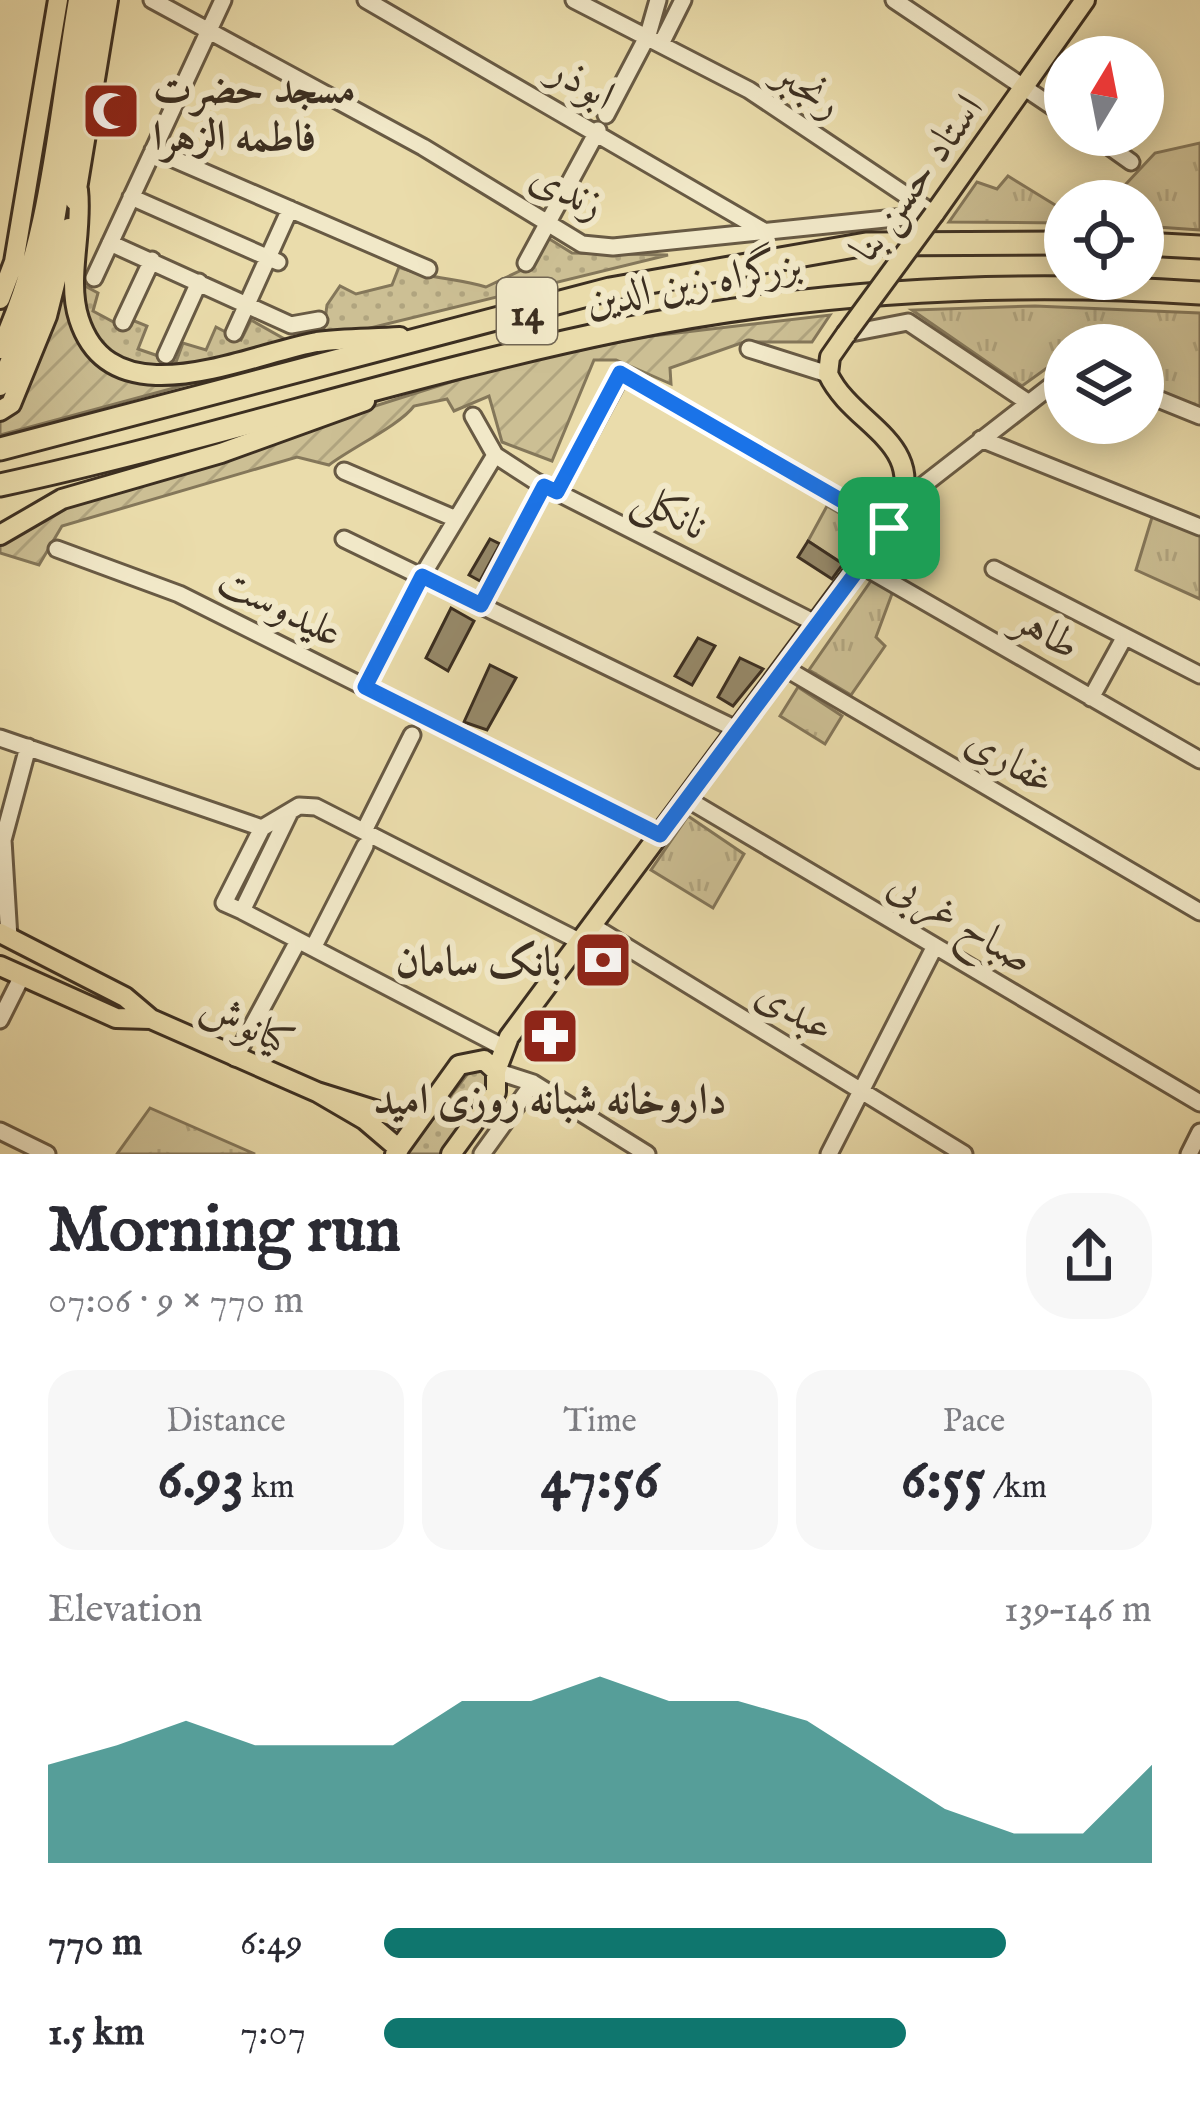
<!DOCTYPE html>
<meta charset="utf-8">
<style>
:root{--surface:#fff;--page:#f7f7f7;--text:#2b2b33;--muted:#7c7c81;--accent:#0f766e}
body{margin:0;font-family:"IM FELL English",Amiri,serif;background:var(--page);color:var(--text);height:100vh;display:flex;flex-direction:column;font-size:45px;white-space:nowrap}
*{box-sizing:border-box;margin:0}
p{font-size:39px;color:var(--muted)}
.icon{flex:none;width:66px;height:66px;fill:none;stroke:currentColor;stroke-width:2;stroke-linecap:round;stroke-linejoin:round}
.map{position:relative;height:1154px;overflow:hidden}
.side{display:flex;flex-direction:column;background:var(--surface);flex:1}
.side>*{flex:none}
.needle{width:78px;rotate:10deg}
.fabs{position:absolute;left:1044px;top:36px;display:grid;gap:24px}
.fabs a{display:grid;place-items:center;width:120px;height:120px;border-radius:50%;background:var(--surface);box-shadow:0 6px 30px #0003;font-size:60px}
.pin{position:absolute;display:grid;place-items:center;width:102px;height:102px;color:#fff;margin:-51px;border-radius:24px;box-shadow:0 6px 18px #0006}
.round{display:grid;place-items:center;flex:none;width:126px;height:126px;border-radius:48px;background:var(--page)}
.headline{display:flex;align-items:center;justify-content:space-between;height:204px;padding:0 48px}
h1{font-size:66px;font-weight:800;line-height:90px}
.metrics{display:grid;grid-template-columns:repeat(3,1fr);gap:18px;height:204px;padding:12px 48px}
.metrics div{display:grid;align-content:center;border-radius:30px;background:var(--page);text-align:center}
.metrics b{font-size:60px;font-weight:800}
.metrics small{font-size:33px;font-weight:400}
.metrics p{font-size:33px}
.chart{height:336px;padding:24px 48px}
.chart p{display:flex;justify-content:space-between}
.chart svg{width:100%;height:216px;margin-top:12px;fill:var(--accent);opacity:.7}
ul{padding:0 48px;list-style:none;font-size:39px}
li{display:grid;grid-template-columns:192px 144px 1fr;align-items:center;height:90px}
li i{height:30px;border-radius:15px;background:var(--accent)}
.map>svg:first-child{display:block}
</style>
<div class="map">
<svg width="1200" height="1154" viewBox="0 0 1200 1154">
<defs>
<pattern id="grass-dots" width="8" height="8" patternUnits="userSpaceOnUse" patternTransform="scale(3)"><rect width="8" height="8" fill="#ccbf94"/><path d="M2 2h.1M6 6h.1" fill="none" stroke="#b0a47f" stroke-width="1.8" stroke-linecap="round"/></pattern>
<pattern id="park-tufts" width="24" height="20" patternUnits="userSpaceOnUse" patternTransform="scale(3)"><rect width="24" height="20" fill="#ccbf94"/><path d="M3 7l-1-3M5 7V3M7 7l1-3M15 17l-1-3M17 17v-4M19 17l1-3" fill="none" stroke="#b0a47f"/></pattern>
<pattern id="garden-furrows" width="10" height="10" patternUnits="userSpaceOnUse" patternTransform="scale(3)"><rect width="10" height="10" fill="#ccbf94"/><path d="M-1 1l2-2M0 10L10 0M9 11l2-2" fill="none" stroke="#b0a47f"/></pattern>
</defs>
<rect width="100%" height="100%" fill="#eadcab"/>
<filter id="stains"><feTurbulence type="fractalNoise" baseFrequency=".00167" numOctaves="4"/><feColorMatrix values="0 0 0 0 .2 0 0 0 0 .09 0 0 0 0 .02 0 0 0 .5 -.17"/></filter>
<radialGradient id="worn" r=".72"><stop offset=".6" stop-color="#630" stop-opacity="0"/><stop offset="1" stop-color="#630" stop-opacity=".3"/></radialGradient>
<path fill="url(#grass-dots)" stroke="#84775a" stroke-width="3" d="M543,235L572,253L668,255L358,331L323,335L327,305L340,286L356,294L392,285L399,267C429,279 456,278 486,287L528,267Z
M83,285L98,293L93,311L121,326L132,320L147,326L138,349L176,362L183,343L206,350L216,327L241,340L251,320L288,341C219,358 79,411 83,285Z
M472,1068L488,1073L487,1090L440,1154H406Z"/>
<path fill="url(#park-tufts)" stroke="#84775a" stroke-width="3" d="M1200,143V230L1143,226V201H1110L1155,153Z
M1008,176L1065,211V223L949,222L977,182L997,189Z
M1035,306L1200,313V412L1143,389V345H1065V355L1022,386L912,310Z
M827,506L869,530L844,565L808,541Z
M1153,514L1200,534V599L1136,570Z
M873,578L893,591L876,637L885,646L851,695L809,670Z
M798,687L842,716L825,744L780,716Z
M688,816L744,854L713,908L651,870Z
M150,1108L255,1154H117Z"/>
<path fill="url(#garden-furrows)" stroke="#84775a" stroke-width="3" d="M70,248L71,313L123,375L325,347L0,435V418Z
M830,315L812,342H744L670,368L671,384L616,360H594L552,461L502,442L489,396L454,411L447,399L414,406C400,425 353,447 329,465L297,457L62,526L39,565L0,553V543L63,505L498,367L643,337Z"/>
<path fill="#968969" stroke="#3c2f21" stroke-width="3" d="M490,539L500,544L480,581L469,575Z
M808,541L843,564L832,579L798,557Z
M451,608L474,621L448,671L426,658Z
M698,638L715,646L692,685L675,676Z
M740,658L763,669L733,706L718,697Z
M490,665L516,678L487,730L464,722Z"/>
<g fill="none" stroke-linecap="round" stroke-linejoin="round">
<g stroke="#685a44" stroke-width="21">
<path id="minor" d="M152,0L423,147L582,244L613,247L934,214
M366,0L762,230
M574,0L749,90L934,214
M894,0L1065,115
M662,42L683,0
M606,115L648,35L658,0
M1093,135L1131,162
M153,150L428,269
M131,197L278,262
M110,243L291,325L319,320
M526,263L598,130
M94,278L223,0
M123,322L152,260
M234,333L290,209
M846,334L908,322L1029,403
M749,349L828,374
M166,355L199,282
M1143,393L1200,416
M473,416L495,455L535,481L817,624
M981,439L1200,527
M344,471L456,519
M558,492L622,373L889,528
M903,501L1065,375
M344,539L738,730
M57,549L179,594L660,835
M861,565L1200,760
M994,569L1200,675
M481,605L545,486
M785,668L1200,912
M365,687L422,576L495,455
M1091,698L1124,638
M0,738L262,828
M687,799L1200,1103
M262,828L299,806L316,807L579,941
M262,828L224,903L242,911L290,812
M364,831L412,735
M242,911L497,1044
M591,925L964,1154
M9,938L3,840L28,747
M313,948L365,846
M0,1020L22,976
M235,1058L298,941
M496,1071L533,1083L647,1154
M0,1131L47,1154
M482,1154L533,1083
M829,1154L935,946
M1189,1154L1200,1132"/>
</g>
<g stroke="#3c2f21" stroke-width="24">
<path id="major" d="M78,190C83,232 66,279 79,319C112,422 248,354 317,342C344,338 373,339 400,337
M75,201L108,0
M934,214L1085,0
M0,299L14,262L58,0
M0,349C51,242 58,116 78,0
M0,386L47,268L92,0
M0,411L11,404L47,316L69,228
M0,535L62,499L221,453L365,401
M0,933L125,997L151,1019L317,1092
M0,966L116,1018L151,1019
M496,1071L509,1037L897,514C929,441 853,427 828,374L830,357L846,334
M399,1149L365,1120L317,1092L400,1118L422,1115
M395,1154L459,1065L484,1060L496,1071V1092L451,1154"/>
</g>
<g stroke="#3c2f21" stroke-width="27">
<path id="highway" d="M1143,244L1200,247
M0,449L610,289L866,244L1065,243
M0,485C208,440 411,373 619,330C810,291 1006,280 1200,293"/>
</g>
<use href="#minor" stroke="#f1e8c8" stroke-width="15"/>
<use href="#major" stroke="#eadcab" stroke-width="18"/>
<use href="#highway" stroke="#eadcab" stroke-width="21"/>
<g stroke="#3c2f21" stroke-width="24" stroke-linecap="butt">
<path id="major-bridge" d="M846,334L934,214"/>
</g>
<use href="#major-bridge" stroke="#eadcab" stroke-width="18"/>
</g>
<g fill="none" stroke-linecap="round" stroke-linejoin="round">
<g stroke="#fff" stroke-width="24">
<path id="route" d="M620,373L889,528L660,835L365,687L422,576L481,605L544,486L557,492Z"/>
</g>
<use href="#route" stroke="#1a73e8" stroke-width="15"/>
</g>
<defs>
<g id="mosque-square" transform="scale(3)"><rect x="-9" y="-9" width="18" height="18" rx="4" fill="#8f2418" stroke="#f1e8c8"/><path d="M3.5-4.9A6 6 0 1 0 3.5 4.9A5 5 0 1 1 3.5-4.9Z" fill="#fff"/></g>
<g id="bank-square" transform="scale(3)"><rect x="-9" y="-9" width="18" height="18" rx="4" fill="#8f2418" stroke="#f1e8c8"/><path d="M-6-4H6V4H-6ZM0-2.3a2.3 2.3 0 1 0 0 4.6a2.3 2.3 0 1 0 0-4.6Z" fill="#fff"/></g>
<g id="pharmacy-square" transform="scale(3)"><rect x="-9" y="-9" width="18" height="18" rx="4" fill="#8f2418" stroke="#f1e8c8"/><path d="M-2-6h4v4h4v4h-4v4h-4v-4h-4v-4h4Z" fill="#fff"/></g>
</defs>
<g fill-rule="evenodd">
<use href="#mosque-square" x="111" y="111"/>
<use href="#bank-square" x="603" y="960"/>
<use href="#pharmacy-square" x="550" y="1036"/>
</g>
<g text-anchor="middle" stroke-width="12" stroke-linejoin="round" paint-order="stroke">
<rect fill="#f1e8c8" stroke="#726653" stroke-width="3" x="497" y="278" width="60" height="66" rx="9"/>
<g font-size="39" font-weight="bold" fill="#3c2f21">
<text x="527" y="325">14</text>
</g>
<g font-size="42" fill="#3c2f21" stroke="#f1e8c8">
<text transform="translate(583 81) rotate(30)" y="15">ابوذر</text>
<text transform="translate(809 87) rotate(33)" y="15">رنجبر</text>
<text transform="translate(915 177) rotate(-54)" y="15">استاد حسن بنا</text>
<text transform="translate(568 189) rotate(27)" y="15">زندی</text>
<text transform="translate(693 281) rotate(-10)" y="15">بزرگراه زین الدین</text>
<text transform="translate(671 510) rotate(27)" y="15">نانکلی</text>
<text transform="translate(281 605) rotate(26)" y="15">علیدوست</text>
<text transform="translate(1048 631) rotate(30)" y="15">طاهر</text>
<text transform="translate(1011 759) rotate(30)" y="15">غفاری</text>
<text transform="translate(962 920) rotate(31)" y="15">صباح غربی</text>
<text transform="translate(796 1009) rotate(31)" y="15">عبدی</text>
<text transform="translate(248 1023) rotate(24)" y="15">کیانوش</text>
</g>
<g font-size="42" font-weight="bold" fill="#3c2f21" stroke="#f1e8c8" text-anchor="start">
<text x="153" y="102">مسجد حضرت<tspan x="153" dy="48">فاطمه الزهرا</tspan></text>
<text x="561" y="975" text-anchor="end">بانک سامان</text>
<text x="550" y="1113" text-anchor="middle">داروخانه شبانه روزی امید</text>
</g>
</g>
<rect width="100%" height="100%" filter="url(#stains)"/>
<rect width="100%" height="100%" fill="url(#worn)"/>
</svg>
<div class="fabs">
<a><svg class="needle" viewBox="-14 -14 28 28"><path d="M0-13l5 13h-10z" fill="#e53935"/><path d="M0 13l5-13h-10z" fill="#7c7c81"/></svg></a>
<a><svg class="icon" aria-label="locate" viewBox="0 0 24 24"><circle cx="12" cy="12" r="6"/><path d="M12 2v4M12 18v4M2 12h4M18 12h4"/></svg></a>
<a><svg class="icon" aria-label="layers" viewBox="0 0 24 24"><path d="M12 4l9 5-9 5-9-5zM3 14l9 5 9-5"/></svg></a>
</div>
<div class="pin" style="left:889px;top:528px;background:#1e9e55"><svg class="icon" aria-label="arrive" viewBox="0 0 24 24"><path d="M6 21V4h12l-3 4 3 4H6"/></svg></div>
</div>
<section class="side">
<div class="headline"><div><h1>Morning run</h1><p>07:06 · 9 × 770 m</p></div><a class="round"><svg class="icon" aria-label="share" viewBox="0 0 24 24"><path d="M12 15V3M7 8l5-5 5 5M5 13v7h14v-7"/></svg></a></div>
<div class="metrics">
<div><p>Distance</p><b>6.93<small> km</small></b></div>
<div><p>Time</p><b>47:56</b></div>
<div><p>Pace</p><b>6:55<small> /km</small></b></div>
</div>
<div class="chart"><p><span>Elevation</span>139–146 m</p>
<svg viewBox="0 0 160 44" preserveAspectRatio="none"><path d="M0 44V24L10 20L20 15L30 20L40 20L50 20L60 11L70 11L80 6L90 11L100 11L110 15L120 24L130 33L140 38L150 38L160 24V44z"/></svg>
</div>
<ul>
<li><b>770 m</b>6:49<i style="width:81%"></i></li>
<li><b>1.5 km</b>7:07<i style="width:68%"></i></li>
</ul>
</section>
